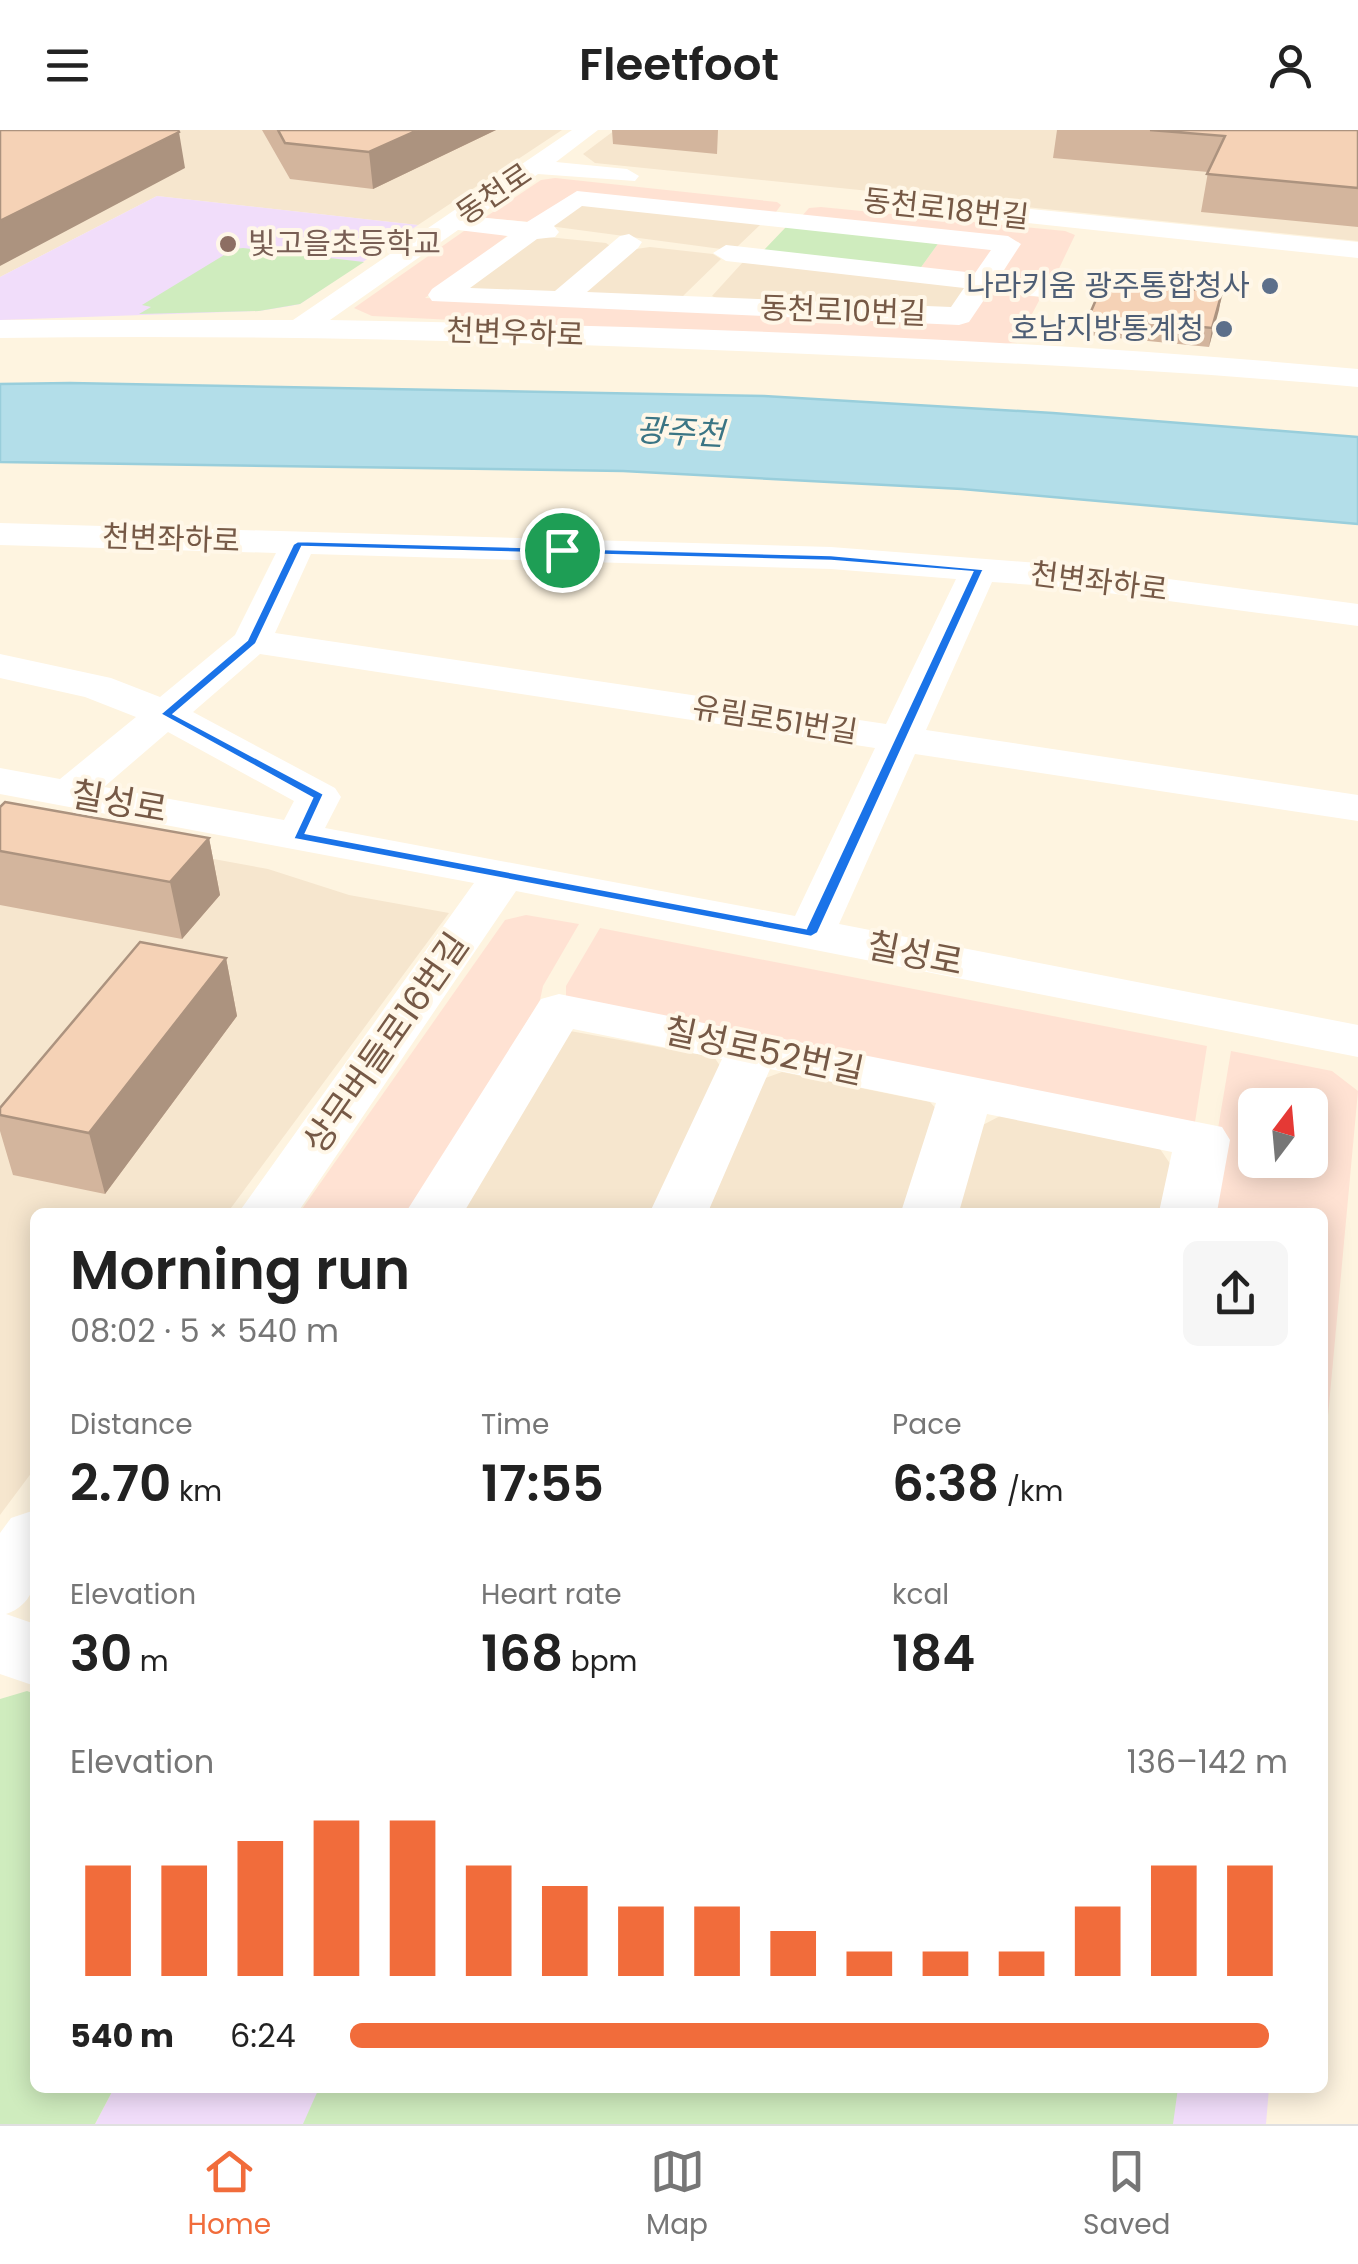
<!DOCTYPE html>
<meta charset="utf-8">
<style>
:root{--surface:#fff;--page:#f6f6f6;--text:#222;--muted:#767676;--line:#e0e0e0;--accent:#f16c3b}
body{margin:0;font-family:Poppins,"Noto Sans KR",sans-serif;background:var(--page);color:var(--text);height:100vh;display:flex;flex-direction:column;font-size:38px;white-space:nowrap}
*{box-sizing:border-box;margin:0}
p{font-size:32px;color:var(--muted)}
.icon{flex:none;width:55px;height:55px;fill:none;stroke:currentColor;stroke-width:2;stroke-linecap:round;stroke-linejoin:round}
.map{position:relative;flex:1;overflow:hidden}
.side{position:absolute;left:30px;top:1078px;width:1298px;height:885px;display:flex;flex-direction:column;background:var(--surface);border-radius:15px;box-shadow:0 5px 25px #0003}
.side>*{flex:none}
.needle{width:65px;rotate:16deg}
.controls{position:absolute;left:1238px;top:958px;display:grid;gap:20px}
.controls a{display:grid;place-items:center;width:90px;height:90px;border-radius:15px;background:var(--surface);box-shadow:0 5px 25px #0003;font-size:50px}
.pin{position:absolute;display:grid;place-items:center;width:85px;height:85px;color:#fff;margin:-42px;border:5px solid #fff;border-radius:50%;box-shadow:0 2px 10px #0007}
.round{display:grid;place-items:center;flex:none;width:105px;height:105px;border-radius:15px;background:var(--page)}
.headline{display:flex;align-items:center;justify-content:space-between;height:170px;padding:0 40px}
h1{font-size:55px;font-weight:600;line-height:75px}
.figures{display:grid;grid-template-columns:repeat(3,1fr);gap:15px;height:170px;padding:10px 40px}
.figures div{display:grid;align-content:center}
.figures b{font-size:50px;font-weight:600}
.figures small{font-size:28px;font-weight:400}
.figures p{font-size:28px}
.chart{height:280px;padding:20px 40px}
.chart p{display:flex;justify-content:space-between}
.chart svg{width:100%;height:180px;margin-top:10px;stroke:var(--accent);stroke-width:6}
ul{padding:0 40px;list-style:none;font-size:32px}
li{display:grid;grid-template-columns:160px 120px 1fr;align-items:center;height:75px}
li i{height:25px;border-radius:12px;background:var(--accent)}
header{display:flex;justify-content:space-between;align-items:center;height:130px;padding:0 40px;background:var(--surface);font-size:45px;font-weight:600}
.menu{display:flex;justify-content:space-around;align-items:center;height:140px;border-top:2px solid var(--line);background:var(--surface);font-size:28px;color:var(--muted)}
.menu a{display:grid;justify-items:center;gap:5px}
.menu .current{color:var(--accent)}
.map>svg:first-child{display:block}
</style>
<header><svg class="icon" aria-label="menu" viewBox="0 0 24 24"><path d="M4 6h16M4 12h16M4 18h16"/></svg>Fleetfoot<svg class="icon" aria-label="person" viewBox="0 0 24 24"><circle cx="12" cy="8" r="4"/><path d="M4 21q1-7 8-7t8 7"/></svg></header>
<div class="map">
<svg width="1358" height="1994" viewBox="0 0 1358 1994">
<rect width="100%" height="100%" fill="#fef4e0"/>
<path fill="#f6e6ce" d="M0,0H562L418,95L157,66L0,147Z
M615,0H1358V111L595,33L583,24Z
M577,74L761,94L737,117L721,119L549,96Z
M548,107L606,113L613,118L564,161L476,163L464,156L526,109Z
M650,117L713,124L721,129L683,166L593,167L583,160L629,120Z
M743,132L959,154L969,160L955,179L727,173L712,166Z
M0,690L268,739L349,765L449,783L228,1082H35V1338L0,1385Z
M570,901L714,927L723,940L657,1082H455L552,907Z
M782,942L930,972L940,983L909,1082H705L760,950Z
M1000,986L1158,1016L1171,1035L1163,1082H954L979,997Z"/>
<path fill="#ffe2d3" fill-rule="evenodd" d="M555,48L777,72L781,75L776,82L757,84L571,65L530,92L484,88L541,50Z
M821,77L1065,101L1075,105L1053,151L1011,150L1001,146L1019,112L815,91L802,86L809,78Z
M477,99L507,106L425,168L967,190L988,162L1041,167L1017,212L995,216L372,186L354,178L464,101Z
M940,111L992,120L977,143L919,140Z
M526,785L579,794L543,856L540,870L411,1082H300L505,790Z
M600,798L1207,916L1195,992L566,872V856Z
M1231,921L1332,941L1358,961L1323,1340L1322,1082H1204ZM1255,975H1310V1030H1255Z"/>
<path fill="#f1ddfa" d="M157,66L418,95L300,174L290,176L259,181L0,190V147Z
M114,1958H1269L1266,1994H95Z"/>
<path fill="#cfecbe" d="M786,97L940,111L919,140L764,120Z
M243,118L364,132L300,174L259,181L139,184L151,177L142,175L234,119Z
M27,1561L35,1564V1958H114L95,1994H0V1569Z
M319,1958H1178L1173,1994H303Z"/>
<path fill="#b3dee9" stroke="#99cedb" stroke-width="2.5" d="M70,253L764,266L1053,283L1358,307V394L962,359L623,341L0,332V254Z"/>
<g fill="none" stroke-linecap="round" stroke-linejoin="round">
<path fill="#fff" fill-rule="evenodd" d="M572,0H598L556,32L627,39L639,46L635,51L538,44L477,87L527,92L577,61L1008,106L1021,114L1000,146L1061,153L1075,161L1061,169L990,161L969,192L959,195L432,171L428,165L432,159L508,106L458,100L330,190C673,196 1017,208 1358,239V257C1175,240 991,232 808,224C538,212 270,204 0,208V190H293ZM582,76L991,120L975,143L726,115L713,123L726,131L964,158L951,177L587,162L638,118L642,112L629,104L620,106L555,161L470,158L537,109L555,107L559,102L554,96Z
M961,72L1358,112V128L952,85L948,80L952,75Z
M0,393L831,417L1063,435L1358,474V496L1063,457L992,452L926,600L1358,665V691L915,624L839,794L1358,895V927L516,761L298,1082H239L474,753L0,664V638L60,649L136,587L85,567L0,548V524L111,548L160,567L235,505L276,423L0,415ZM311,424L831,439L956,449L886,594L275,503ZM260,524L875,618L795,786L325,698L341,667L335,658L193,582ZM168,602L294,671L284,690L104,657Z
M559,864L1222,997L1230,1010L1217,1082H1159L1172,1022L987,984L959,1082H901L936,973L770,939L708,1082H650L722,929L573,899L464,1082H406L541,869Z
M35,1380C35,1420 49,1469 6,1484L35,1494V1556L0,1544V1403L11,1388Z"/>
</g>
<path fill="#d3b59d" d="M262,0H496L373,59L290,49Z
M612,0H718L717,24L613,14Z
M1057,0H1358V97L1201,82L1208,42L1053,28Z
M1222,162L1209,217L1087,205L1089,186Z
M0,677L209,708L220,765L182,809L0,775Z
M226,828L237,886L105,1064L13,1045L0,1001V978Z"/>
<path fill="#ac937f" d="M418,0H496L373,59L369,22Z
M179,2L185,38L0,136V91Z
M1222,162L1219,180L1209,217L1212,198Z
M209,708L220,765L182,809L170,752Z
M226,828L237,886L105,1064L89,1003Z"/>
<path fill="#f5d2b6" stroke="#ac937f" stroke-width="2.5" d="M0,0H178L179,2L0,91Z
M278,0H418L369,22L285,13Z
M1150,0H1358V58L1207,44L1225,6Z
M1104,151L1222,162L1212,198L1089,186Z
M5,672L209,708L170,752L0,721V677Z
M140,812L226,828L89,1003L0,985V978Z"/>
<path fill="#1a73e8" stroke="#fff" stroke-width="2.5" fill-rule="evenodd" d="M298,411L831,425L984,439L818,803L811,807L293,709L312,668L160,584L247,510L293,414ZM302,417L831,431L972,442L806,798L306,703L324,664L174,584L256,514Z"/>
<circle fill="#8d6e63" stroke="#fff7e8" stroke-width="4" cx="228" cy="114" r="10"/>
<g fill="#5c6f8a" stroke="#fff7e8" stroke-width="4">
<circle cx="1270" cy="156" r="10"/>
<circle cx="1224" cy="199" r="10"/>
</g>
<g text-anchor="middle" stroke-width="8" stroke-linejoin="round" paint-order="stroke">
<g font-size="30" fill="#765946" stroke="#fff7e8">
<text transform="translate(494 64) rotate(-34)" y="10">동천로</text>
<text transform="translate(946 79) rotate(6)" y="10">동천로18번길</text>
<text transform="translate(843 181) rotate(2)" y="10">동천로10번길</text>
<text transform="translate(515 203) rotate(2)" y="10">천변우하로</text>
<text transform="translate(171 409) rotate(2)" y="10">천변좌하로</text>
<text transform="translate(1099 452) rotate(7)" y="10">천변좌하로</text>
<text transform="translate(775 590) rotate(9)" y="10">유림로51번길</text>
</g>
<g font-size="30" fill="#785e54" stroke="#fff7e8" text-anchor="start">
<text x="248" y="124">빛고을초등학교</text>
</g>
<g font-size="30" fill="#4e5e75" stroke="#fff7e8" text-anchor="end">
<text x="1250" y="166">나라키움 광주통합청사</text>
<text x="1204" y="209">호남지방통계청</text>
</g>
<g font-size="32" font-style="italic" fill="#3b7584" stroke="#fff7e8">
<text transform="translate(680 302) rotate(3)" y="11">광주천</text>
</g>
<g font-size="35" fill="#765946" stroke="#fff7e8">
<text transform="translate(119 672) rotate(10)" y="12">칠성로</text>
<text transform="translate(915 824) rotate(11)" y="12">칠성로</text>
<text transform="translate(386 913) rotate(-55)" y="12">상무버들로16번길</text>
<text transform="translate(764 921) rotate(12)" y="12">칠성로52번길</text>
</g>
</g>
</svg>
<div class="controls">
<a><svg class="needle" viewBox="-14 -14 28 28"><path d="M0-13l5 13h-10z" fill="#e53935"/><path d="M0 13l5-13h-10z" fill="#767676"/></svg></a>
</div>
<div class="pin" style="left:562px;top:420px;background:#1e9e55"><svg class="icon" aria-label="arrive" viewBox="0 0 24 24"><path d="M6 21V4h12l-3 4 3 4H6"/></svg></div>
<section class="side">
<div class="headline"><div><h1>Morning run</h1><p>08:02 · 5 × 540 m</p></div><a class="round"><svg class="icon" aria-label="share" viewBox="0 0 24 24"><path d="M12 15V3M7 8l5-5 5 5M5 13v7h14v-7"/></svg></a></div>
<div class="figures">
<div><p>Distance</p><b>2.70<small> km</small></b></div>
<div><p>Time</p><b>17:55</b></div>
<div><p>Pace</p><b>6:38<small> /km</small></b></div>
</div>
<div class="figures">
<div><p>Elevation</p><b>30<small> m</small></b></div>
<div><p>Heart rate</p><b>168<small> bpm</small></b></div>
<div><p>kcal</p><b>184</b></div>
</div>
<div class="chart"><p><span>Elevation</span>136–142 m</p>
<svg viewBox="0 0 160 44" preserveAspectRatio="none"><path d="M5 44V17M15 44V17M25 44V11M35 44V6M45 44V6M55 44V17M65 44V22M75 44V27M85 44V27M95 44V33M105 44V38M115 44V38M125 44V38M135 44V27M145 44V17M155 44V17"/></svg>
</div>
<ul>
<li><b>540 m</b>6:24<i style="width:98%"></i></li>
</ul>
</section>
</div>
<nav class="menu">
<a class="current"><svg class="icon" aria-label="home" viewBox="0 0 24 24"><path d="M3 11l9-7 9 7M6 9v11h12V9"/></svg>Home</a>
<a><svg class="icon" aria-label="map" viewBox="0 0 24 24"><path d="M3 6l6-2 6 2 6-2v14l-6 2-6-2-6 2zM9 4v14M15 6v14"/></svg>Map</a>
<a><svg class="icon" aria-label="saved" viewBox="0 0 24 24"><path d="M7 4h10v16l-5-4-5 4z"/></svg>Saved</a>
</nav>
